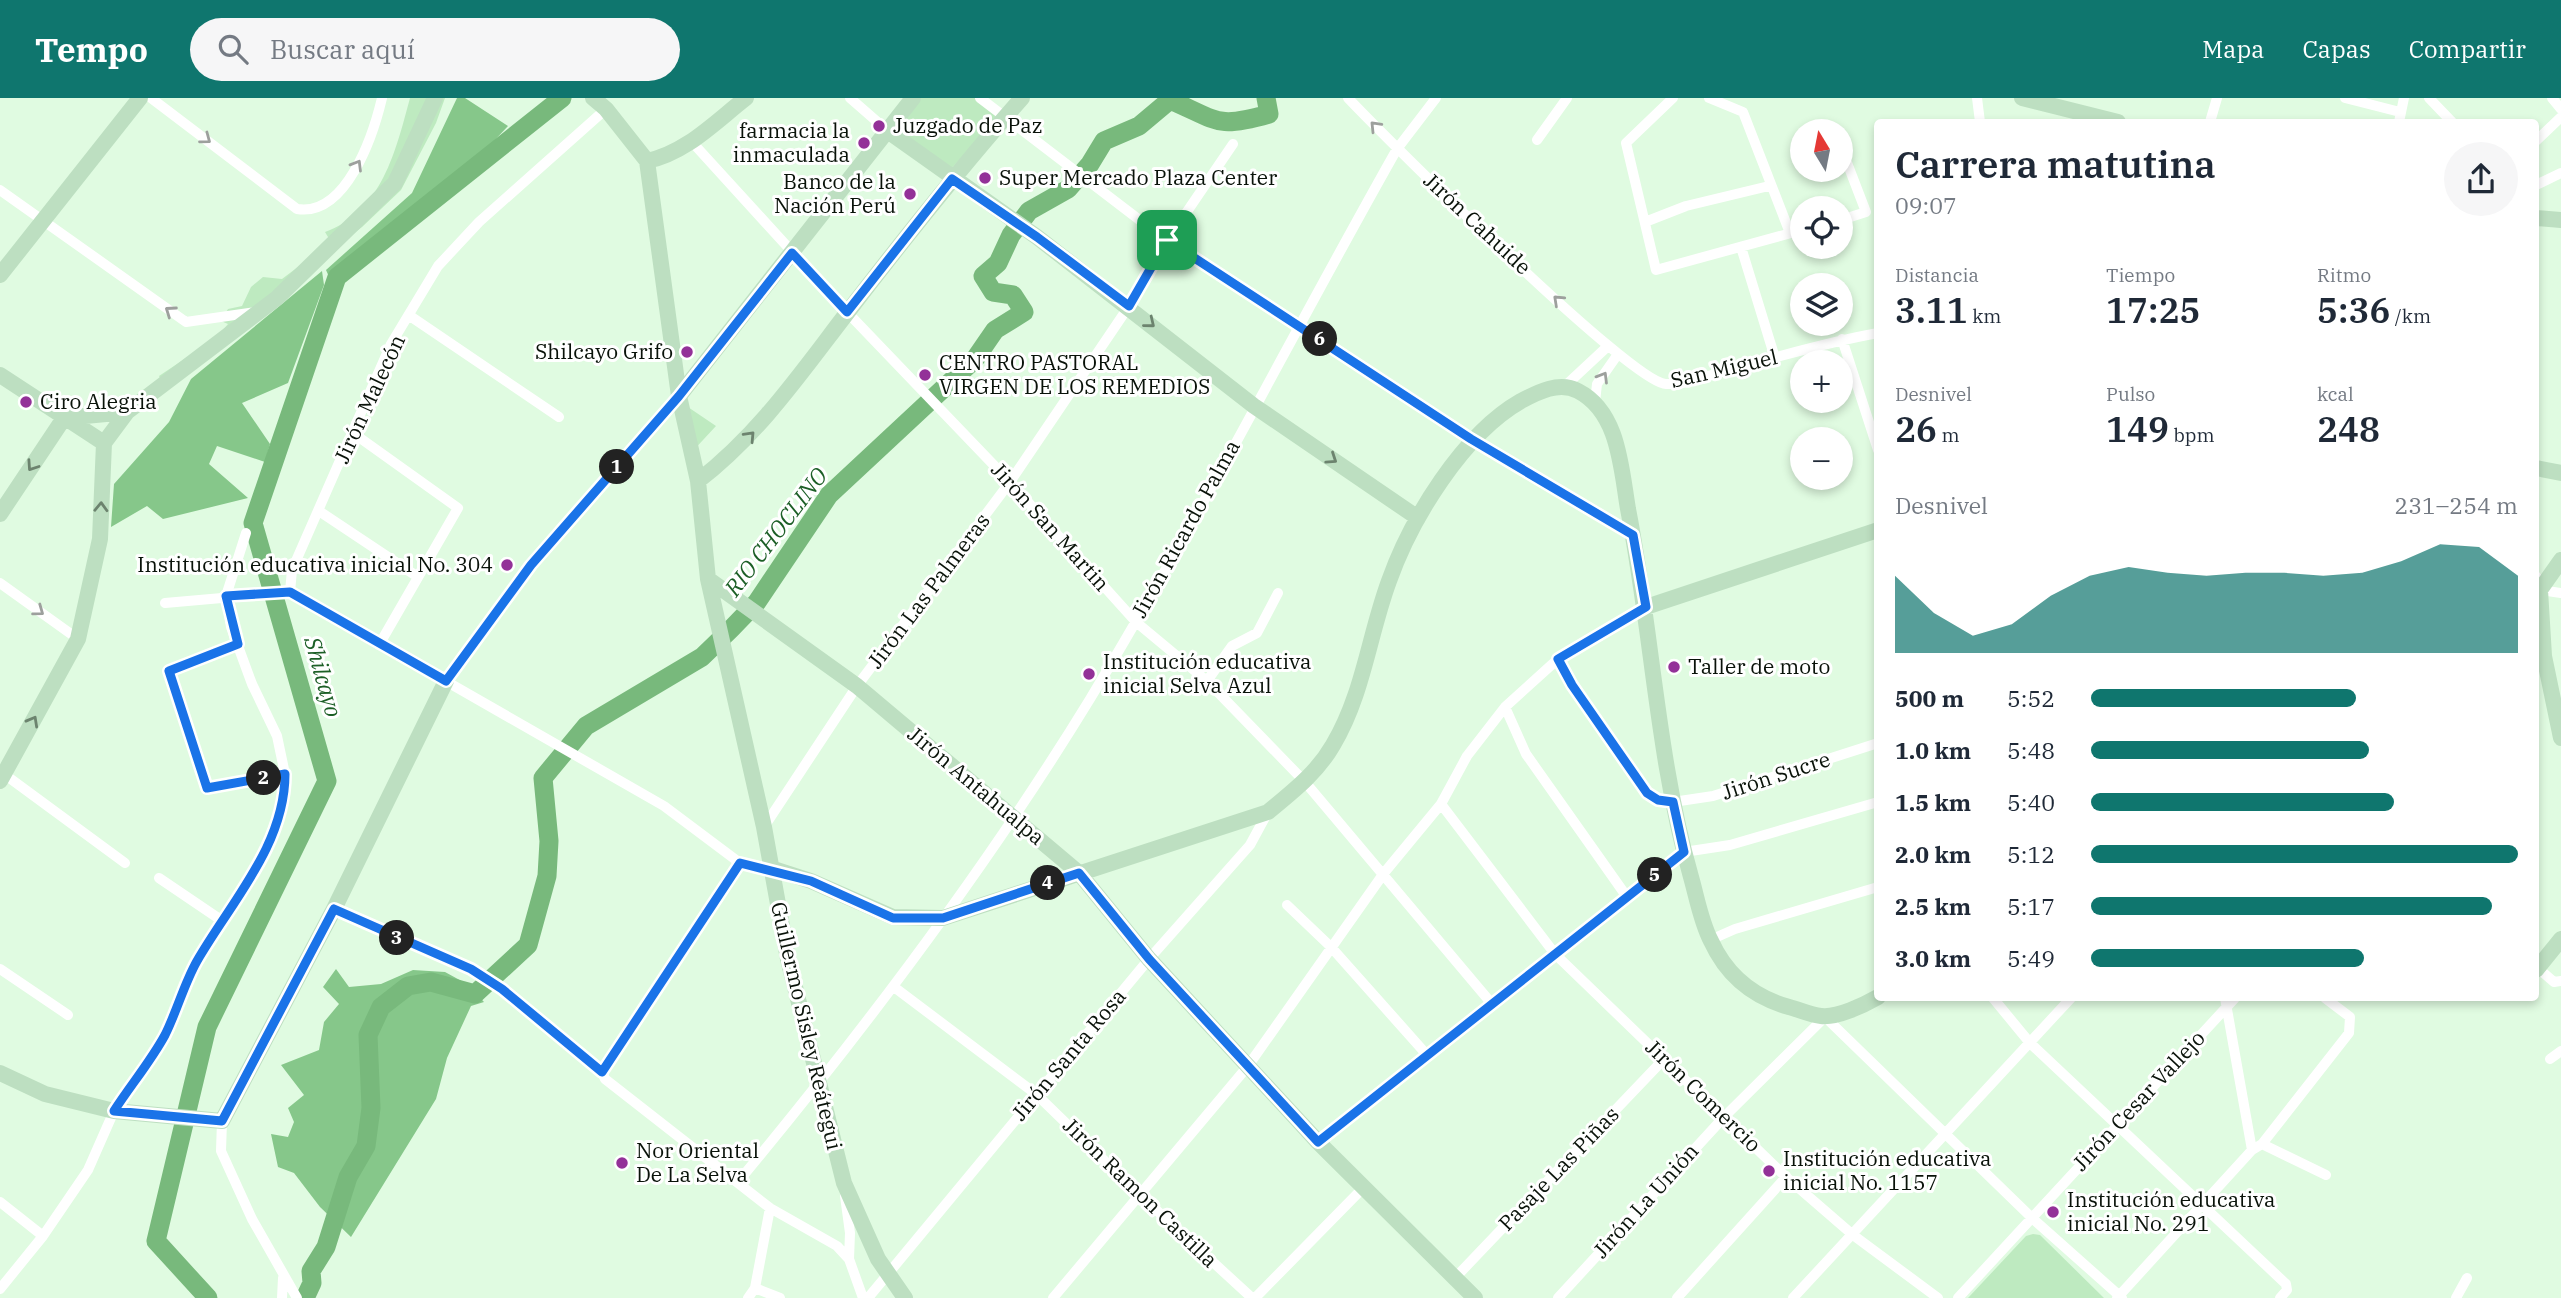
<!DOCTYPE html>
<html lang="es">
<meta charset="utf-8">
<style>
:root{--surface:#fff;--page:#f6f6f7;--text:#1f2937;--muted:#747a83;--accent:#0f766e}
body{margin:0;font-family:"IBM Plex Serif",serif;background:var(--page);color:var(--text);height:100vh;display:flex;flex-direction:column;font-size:26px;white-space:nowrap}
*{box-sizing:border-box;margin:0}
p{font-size:23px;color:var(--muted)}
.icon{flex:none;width:38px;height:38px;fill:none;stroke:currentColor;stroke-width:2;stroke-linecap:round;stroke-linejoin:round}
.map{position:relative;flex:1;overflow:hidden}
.drawer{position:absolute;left:1874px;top:21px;width:665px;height:882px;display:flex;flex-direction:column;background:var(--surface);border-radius:7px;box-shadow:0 4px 10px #0003}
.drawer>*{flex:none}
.needle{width:46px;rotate:350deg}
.controls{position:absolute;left:1790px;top:21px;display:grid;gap:14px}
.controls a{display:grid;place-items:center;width:63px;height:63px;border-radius:50%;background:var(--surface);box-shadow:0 4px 10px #0003;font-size:35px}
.pin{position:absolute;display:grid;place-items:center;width:60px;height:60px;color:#fff;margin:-30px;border-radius:14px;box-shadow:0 4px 10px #0006}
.km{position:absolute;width:35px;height:35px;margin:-18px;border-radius:50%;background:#222;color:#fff;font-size:19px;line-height:35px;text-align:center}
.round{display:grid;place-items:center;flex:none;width:74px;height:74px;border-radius:37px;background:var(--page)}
.headline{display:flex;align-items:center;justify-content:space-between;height:119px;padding:0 21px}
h1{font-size:38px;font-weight:600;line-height:52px}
.metrics{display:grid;grid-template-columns:repeat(3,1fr);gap:10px;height:119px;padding:7px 21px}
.metrics div{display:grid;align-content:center}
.metrics b{font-size:35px;font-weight:600}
.metrics small{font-size:19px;font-weight:400}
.metrics p{font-size:19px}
.chart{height:196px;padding:14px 21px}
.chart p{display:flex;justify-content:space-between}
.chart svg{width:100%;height:126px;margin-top:7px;fill:var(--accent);opacity:.7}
ul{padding:0 21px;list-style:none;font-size:23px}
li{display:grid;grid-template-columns:112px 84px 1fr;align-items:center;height:52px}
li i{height:18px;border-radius:9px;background:var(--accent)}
header{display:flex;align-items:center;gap:42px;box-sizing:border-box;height:98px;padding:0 35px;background:var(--accent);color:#fff}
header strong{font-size:33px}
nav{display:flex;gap:38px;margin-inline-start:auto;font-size:24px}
.search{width:490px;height:63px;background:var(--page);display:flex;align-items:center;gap:18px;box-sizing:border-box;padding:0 24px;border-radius:38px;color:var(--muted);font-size:26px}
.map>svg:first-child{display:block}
</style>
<header>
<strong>Tempo</strong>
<div class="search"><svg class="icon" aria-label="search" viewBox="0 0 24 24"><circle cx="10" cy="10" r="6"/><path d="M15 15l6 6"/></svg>Buscar aquí</div>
<nav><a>Mapa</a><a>Capas</a><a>Compartir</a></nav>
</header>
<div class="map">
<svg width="2561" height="1200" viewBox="0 0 2561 1200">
<rect width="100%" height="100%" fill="#e0fbe1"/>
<path fill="#beeac0" d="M410,0H445L436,25L401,92L362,129L162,284L159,278L216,240L228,226L221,223L228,211L242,208L251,189L263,179L282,181L331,144L325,134C382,114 396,52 410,0Z
M918,0H975L999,20L947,75L894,33Z
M682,305L716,328L690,356Z
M2033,1136L2040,1137L2104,1200H1968L2026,1138Z"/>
<path fill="#86c78a" d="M457,0H465L508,28C456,86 388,129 330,181L326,172L412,95Z
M322,173L324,187L288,285L242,305L270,346L265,364L217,348L209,366L248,400L163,421L147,408L111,429L114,386L169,324L191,281Z
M336,871L349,889L381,886L413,872L445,874L467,886L484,904L471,908L447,960L436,1001L351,1139L320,1109L294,1075L278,1069L271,1036L288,1039L294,1024L288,1010L304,997L281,967L319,952L324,924L339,906L323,889Z"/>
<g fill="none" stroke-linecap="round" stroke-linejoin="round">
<path stroke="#78b97c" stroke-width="19" d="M208,1200L156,1143L207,929L327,683L253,425L337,179L562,0
M305,1200L312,1185L311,1173L326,1149L348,1079L366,1048L371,1010L368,937L381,909L408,888L431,884L475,896L528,847L547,778L549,743L543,680L586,628L702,559L731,531L757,504L829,397L975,261L995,232L1024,214L1013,197L993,194L983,178L998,165L1011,137L1029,113L1068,91L1090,66L1104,43L1139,28L1170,2C1219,23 1216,31 1269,16L1266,0"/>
<path stroke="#fff" stroke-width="10" d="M151,0L297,111C346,119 373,38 382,0
M850,0L889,34
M980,0L1167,143L1471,341L1633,437
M1348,0C1387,41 1631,285 1666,286C1687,287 1709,277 1728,272C1778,259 1827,244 1878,235
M1673,0L1626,45L1656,172L1802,132
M1709,0L1743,14L1790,135
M1977,0L1980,24
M2345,0L2400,14
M2429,0L2452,24
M2552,0L2561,11
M2210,24L2217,0
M2399,24L2404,0
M1537,42L1567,0
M2536,43L2561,19
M692,44L847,214L1010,384L1136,524L1207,583L1305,684L1492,906
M1841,49L1866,114L1841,122
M2536,87L2561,75
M0,92L186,224L256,214
M1645,124L1686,108L1769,88
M1741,149L1775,260
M410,218L559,319
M1842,241L1878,352
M1564,289L1608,248
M1595,304L1597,286L1618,256
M353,335L458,410L379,547
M319,413L418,479
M2536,478L2540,492L2561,495
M0,485L78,541
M290,494L292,472L391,246L438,168L479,124L606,11
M165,505L290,494L664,708L740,765
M238,546L169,574L207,690L285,676
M1558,561L1572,587L1647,695L1658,702L1673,704L1713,698L1878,645
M446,583L531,467L679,298
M1207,583L1232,548L1257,535L1278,495
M1505,609L1526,656L1627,799
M0,673L125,765
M1441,706L1555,856L1786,1079L1853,1137L1938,1200
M764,729L857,588L1010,384L1129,208L1167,143L1233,46
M159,780L221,822
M1287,807L1331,849L1427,957
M334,811L472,871L502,891L602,974L605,981L770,1110L837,1148L849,1161L863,1200
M1710,842L1735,831L1878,789
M0,871L68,917
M2539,871L2554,884L2561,883
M894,889L1036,996L1140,1097L1252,1200
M1993,900L2030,945L2286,1186L2287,1192L2280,1200
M2225,900L2252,1052
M2550,961L2561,953
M602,974L740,765L771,770
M222,1023L221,1053L252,1121L297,1200
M1318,1044L1684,754L1730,747L1878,704
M2262,1046L2326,1077
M738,1084C865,931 986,771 1090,601C1199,421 1294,233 1397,51L1436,0
M845,1098L850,1135L849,1161
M0,1104L43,1138
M1454,1181L1664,961
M755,1190L780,1200
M0,1191L43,1138L88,1072L114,1013L164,938L192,873L221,822L260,766L285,698V676L277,638L252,586L231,529L226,498L246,435
M282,1200L283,1180
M748,1200L755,1190L770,1110
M868,1200L1149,861L1250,747L1268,714
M1053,1200L1248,968L1384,775L1441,706L1467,658L1505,609L1558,561L1646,509
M1255,1200L1363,1090
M1558,1200L1724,1019L1825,919L2032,1120L2122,1200
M1677,1200L1786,1079
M1793,1200L2071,900
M1958,1200L2235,900
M2117,1200L2252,1052L2262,1046L2349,935L2350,919L2325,900
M2456,1200L2467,1180"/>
<path stroke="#bddfc1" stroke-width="16" d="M593,0L606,11L647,63L679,298L698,383L708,481L764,729L788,861L844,1085L878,1161L905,1200
M2022,0L2118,24
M889,34L1037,139L1254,308L1418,420
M647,63C686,55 715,24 746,0
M2536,120L2561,122
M0,177L140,0
M0,277L104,345
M679,298L913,0
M64,320L127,314
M2536,370L2561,375
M698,383C759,336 800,276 847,215C903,142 961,69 1022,0
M0,416L64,320
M2561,462L2540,492L2544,558L2561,640
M708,481L857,588L1079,775L1149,861L1318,1044L1475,1200
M1646,509L1878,432
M0,683L78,541L100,441L104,345L127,314L277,200L395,85L435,0
M771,770L811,783L893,819L943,820L1268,714C1292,694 1317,675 1333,647C1363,597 1369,537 1389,483C1411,421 1463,336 1521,303C1538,294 1559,283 1578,293C1619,314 1621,370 1628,411C1652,533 1657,660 1691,779C1697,800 1701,824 1711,843C1727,878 1753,899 1789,909C1800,912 1811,917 1821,918C1837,920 1864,907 1878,899
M2536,872L2561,841
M0,975L45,996L114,1013L222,1023L334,811L446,583"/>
</g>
<defs><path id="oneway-chevron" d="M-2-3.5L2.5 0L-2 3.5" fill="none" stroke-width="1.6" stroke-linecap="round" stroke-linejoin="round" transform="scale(1.75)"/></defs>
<g stroke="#9da09d">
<use href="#oneway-chevron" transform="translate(1375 28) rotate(-134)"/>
<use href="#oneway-chevron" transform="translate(206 41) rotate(37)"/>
<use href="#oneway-chevron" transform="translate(357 67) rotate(-59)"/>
<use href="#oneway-chevron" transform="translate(1558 202) rotate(-137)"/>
<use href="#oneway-chevron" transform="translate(170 213) rotate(-145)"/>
<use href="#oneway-chevron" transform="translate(1603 279) rotate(-59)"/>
<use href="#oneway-chevron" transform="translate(39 513) rotate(36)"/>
</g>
<g stroke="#6c836e">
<use href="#oneway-chevron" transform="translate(1150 225) rotate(39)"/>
<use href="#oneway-chevron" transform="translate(750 338) rotate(-47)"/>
<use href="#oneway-chevron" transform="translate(1332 361) rotate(34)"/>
<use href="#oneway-chevron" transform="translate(32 368) rotate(124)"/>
<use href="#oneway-chevron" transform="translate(101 409) rotate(-88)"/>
<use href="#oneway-chevron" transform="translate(33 623) rotate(-61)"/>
</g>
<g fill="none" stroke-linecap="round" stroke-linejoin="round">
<g stroke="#fff" stroke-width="14">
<path id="route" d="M952,81L1037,139L1129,208L1167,142L1471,341L1633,437L1646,509L1558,561L1572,587L1647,695L1658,702L1673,704L1684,754L1318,1044L1149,861L1079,775L943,820H893L811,783L740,765L602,974L502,891L471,871L334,811L222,1023L114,1013C130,988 151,963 165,937C177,913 184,886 197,863C231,804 285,747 285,676L207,690L169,573L238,546L226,498L290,494L446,583L531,467L679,298L792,155L847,214Z"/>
</g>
<use href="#route" stroke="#1a73e8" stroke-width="9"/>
</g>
<g fill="#933198" stroke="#fff" stroke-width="2.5">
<circle cx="879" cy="28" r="7"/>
<circle cx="864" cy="45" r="7"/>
<circle cx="985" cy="80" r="7"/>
<circle cx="910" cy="96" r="7"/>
<circle cx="687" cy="254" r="7"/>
<circle cx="925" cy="277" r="7"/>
<circle cx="26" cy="304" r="7"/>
<circle cx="507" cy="467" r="7"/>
<circle cx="1674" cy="569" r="7"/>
<circle cx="1089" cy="576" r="7"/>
<circle cx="622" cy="1065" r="7"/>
<circle cx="1769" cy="1073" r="7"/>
<circle cx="2053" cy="1114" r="7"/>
</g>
<g text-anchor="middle" stroke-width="6" stroke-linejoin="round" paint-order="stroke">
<g font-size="21" fill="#091209" stroke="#fff" text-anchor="start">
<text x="893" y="35">Juzgado de Paz</text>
<text x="850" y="40" text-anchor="end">farmacia la<tspan x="850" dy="24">inmaculada</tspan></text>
<text x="999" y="87">Super Mercado Plaza Center</text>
<text x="896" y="91" text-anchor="end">Banco de la<tspan x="896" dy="24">Nación Perú</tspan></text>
<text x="673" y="261" text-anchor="end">Shilcayo Grifo</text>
<text x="939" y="272">CENTRO PASTORAL<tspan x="939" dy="24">VIRGEN DE LOS REMEDIOS</tspan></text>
<text x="40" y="311">Ciro Alegria</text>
<text x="493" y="474" text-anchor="end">Institución educativa inicial No. 304</text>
<text x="1103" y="571">Institución educativa<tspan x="1103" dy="24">inicial Selva Azul</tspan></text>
<text x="1688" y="576">Taller de moto</text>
<text x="636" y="1060">Nor Oriental<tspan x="636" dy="24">De La Selva</tspan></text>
<text x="1783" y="1068">Institución educativa<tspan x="1783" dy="24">inicial No. 1157</tspan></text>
<text x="2067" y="1109">Institución educativa<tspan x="2067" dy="24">inicial No. 291</tspan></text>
</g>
<g font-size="21" fill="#091209" stroke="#fff">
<text transform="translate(1477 126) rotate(43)" y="7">Jirón Cahuide</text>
<text transform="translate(1724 271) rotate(-13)" y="7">San Miguel</text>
<text transform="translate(370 301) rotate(-65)" y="7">Jirón Malecón</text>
<text transform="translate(1050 429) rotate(48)" y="7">Jirón San Martin</text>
<text transform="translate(1186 431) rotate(-61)" y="7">Jirón Ricardo Palma</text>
<text transform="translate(929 493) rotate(-53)" y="7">Jirón Las Palmeras</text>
<text transform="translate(1776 678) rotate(-18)" y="7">Jirón Sucre</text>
<text transform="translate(976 688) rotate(40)" y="7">Jirón Antahualpa</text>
<text transform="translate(806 928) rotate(77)" y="7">Guillermo Sisley Reátegui</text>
<text transform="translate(1069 957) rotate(-50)" y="7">Jirón Santa Rosa</text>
<text transform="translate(1703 998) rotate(44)" y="7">Jirón Comercio</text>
<text transform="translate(2139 1003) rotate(-47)" y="7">Jirón Cesar Vallejo</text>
<text transform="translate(1559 1071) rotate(-46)" y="7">Pasaje Las Piñas</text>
<text transform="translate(1140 1095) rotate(44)" y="7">Jirón Ramon Castilla</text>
<text transform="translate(1646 1103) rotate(-48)" y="7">Jirón La Unión</text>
</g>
<g font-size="23" font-style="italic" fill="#1c5f26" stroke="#fff">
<text transform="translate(776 434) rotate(-53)" y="8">RIO CHOCLINO</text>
<text transform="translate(323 579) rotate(74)" y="8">Shilcayo</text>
</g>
</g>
</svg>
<div class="controls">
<a><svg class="needle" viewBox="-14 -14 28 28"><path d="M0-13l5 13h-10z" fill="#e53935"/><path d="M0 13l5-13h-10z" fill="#747a83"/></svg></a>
<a><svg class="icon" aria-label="locate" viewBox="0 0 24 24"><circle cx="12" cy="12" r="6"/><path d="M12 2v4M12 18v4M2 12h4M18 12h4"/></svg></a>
<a><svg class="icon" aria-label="layers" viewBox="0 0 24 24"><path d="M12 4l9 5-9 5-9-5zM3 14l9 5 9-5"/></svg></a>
<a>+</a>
<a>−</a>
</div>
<div class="pin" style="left:1167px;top:142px;background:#1e9e55"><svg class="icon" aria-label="arrive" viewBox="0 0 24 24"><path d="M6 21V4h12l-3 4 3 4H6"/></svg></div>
<b class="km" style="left:617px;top:369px">1</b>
<b class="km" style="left:264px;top:680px">2</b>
<b class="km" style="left:397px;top:840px">3</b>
<b class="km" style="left:1048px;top:785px">4</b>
<b class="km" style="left:1655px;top:777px">5</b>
<b class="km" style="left:1320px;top:241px">6</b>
<section class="drawer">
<div class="headline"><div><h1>Carrera matutina</h1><p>09:07</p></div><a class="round"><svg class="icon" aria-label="share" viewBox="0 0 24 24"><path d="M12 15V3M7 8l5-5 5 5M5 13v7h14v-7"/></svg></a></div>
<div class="metrics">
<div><p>Distancia</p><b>3.11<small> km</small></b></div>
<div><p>Tiempo</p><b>17:25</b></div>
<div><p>Ritmo</p><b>5:36<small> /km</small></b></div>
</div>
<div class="metrics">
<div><p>Desnivel</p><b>26<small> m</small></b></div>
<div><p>Pulso</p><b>149<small> bpm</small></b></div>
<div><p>kcal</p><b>248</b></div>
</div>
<div class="chart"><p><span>Desnivel</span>231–254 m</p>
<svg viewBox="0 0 160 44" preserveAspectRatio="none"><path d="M0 44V17L10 30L20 38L30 34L40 24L50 17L60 14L70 16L80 17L90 16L100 16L110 17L120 16L130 12L140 6L150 7L160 17V44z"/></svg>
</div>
<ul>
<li><b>500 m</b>5:52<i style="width:62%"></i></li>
<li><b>1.0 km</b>5:48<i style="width:65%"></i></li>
<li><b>1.5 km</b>5:40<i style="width:71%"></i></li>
<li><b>2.0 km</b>5:12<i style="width:100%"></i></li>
<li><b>2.5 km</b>5:17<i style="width:94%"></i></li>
<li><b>3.0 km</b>5:49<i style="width:64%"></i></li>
</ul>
</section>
</div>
